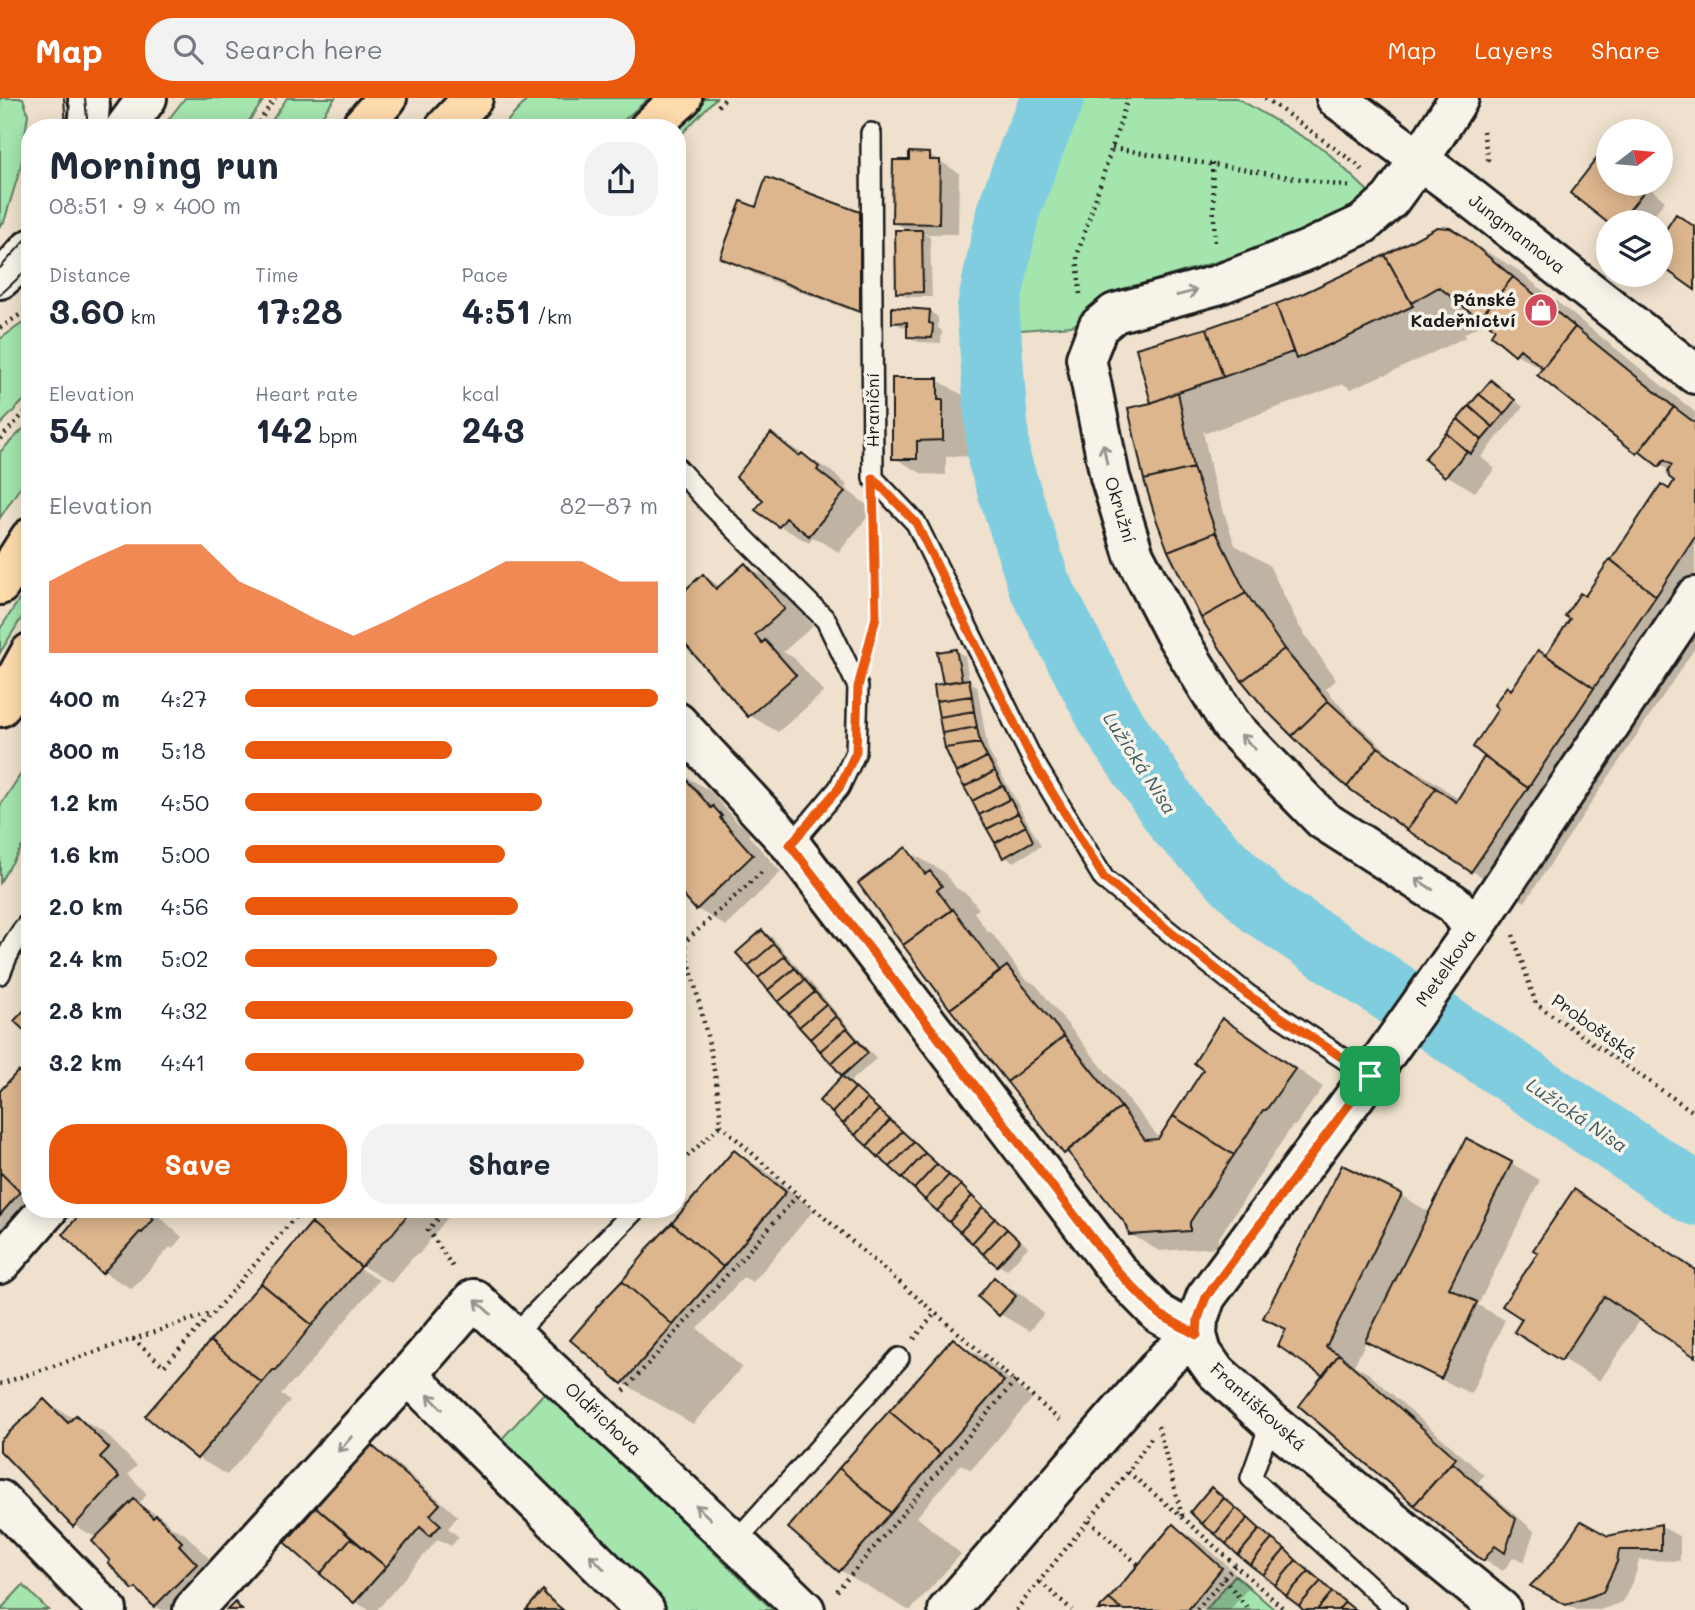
<!DOCTYPE html>
<meta charset="utf-8">
<style>
:root{--surface:#fff;--page:#f2f2f3;--text:#1f2937;--muted:#747a83;--accent:#ea580c}
body{margin:0;font-family:Mali,sans-serif;background:var(--page);color:var(--text);height:100vh;display:flex;flex-direction:column;font-size:26px;white-space:nowrap}
*{box-sizing:border-box;margin:0}
p{font-size:23px;color:var(--muted)}
.icon{flex:none;width:38px;height:38px;fill:none;stroke:currentColor;stroke-width:2;stroke-linecap:round;stroke-linejoin:round}
.map{position:relative;flex:1;overflow:hidden}
.panel{position:absolute;left:21px;top:21px;width:665px;height:1099px;display:flex;flex-direction:column;background:var(--surface);border-radius:28px;box-shadow:0 4px 18px #0003}
.panel>*{flex:none}
.needle{width:46px;rotate:74deg}
.buttons{position:absolute;left:1596px;top:21px;display:grid;gap:14px}
.buttons a{display:grid;place-items:center;width:77px;height:77px;border-radius:50%;background:var(--surface);box-shadow:0 4px 18px #0003;font-size:35px}
.pin{position:absolute;display:grid;place-items:center;width:60px;height:60px;color:#fff;margin:-30px;border-radius:14px;box-shadow:0 4px 10px #0006}
.round{display:grid;place-items:center;flex:none;width:74px;height:74px;border-radius:28px;background:var(--page)}
.overview{display:flex;align-items:center;justify-content:space-between;height:119px;padding:0 28px}
h1{font-size:38px;font-weight:700;line-height:52px}
.metrics{display:grid;grid-template-columns:repeat(3,1fr);gap:10px;height:119px;padding:7px 28px}
.metrics div{display:grid;align-content:center}
.metrics b{font-size:35px;font-weight:700}
.metrics small{font-size:19px;font-weight:400}
.metrics p{font-size:19px}
.chart{height:196px;padding:14px 28px}
.chart p{display:flex;justify-content:space-between}
.chart svg{width:100%;height:126px;margin-top:7px;fill:var(--accent);opacity:.7}
.cta{display:flex;gap:14px;margin-top:auto;padding:14px 28px}
.cta a{flex:1;height:80px;border-radius:28px;background:var(--accent);color:#fff;font-size:28px;font-weight:700;line-height:80px;text-align:center}
.cta a+a{background:var(--page);color:var(--text)}
ul{padding:0 28px;list-style:none;font-size:23px}
li{display:grid;grid-template-columns:112px 84px 1fr;align-items:center;height:52px}
li i{height:18px;border-radius:9px;background:var(--accent)}
header{display:flex;align-items:center;gap:42px;box-sizing:border-box;height:98px;padding:0 35px;background:var(--accent);color:#fff}
header strong{font-size:33px}
nav{display:flex;gap:38px;margin-inline-start:auto;font-size:24px}
.search{width:490px;height:63px;background:var(--page);display:flex;align-items:center;gap:18px;box-sizing:border-box;padding:0 24px;border-radius:28px;color:var(--muted);font-size:26px}
.map>svg:first-child{display:block}
</style>
<header>
<strong>Map</strong>
<div class="search"><svg class="icon" aria-label="search" viewBox="0 0 24 24"><circle cx="10" cy="10" r="6"/><path d="M15 15l6 6"/></svg>Search here</div>
<nav><a>Map</a><a>Layers</a><a>Share</a></nav>
</header>
<div class="map">
<svg width="1695" height="1512" viewBox="0 0 1695 1512">
<rect width="100%" height="100%" fill="#efe1cd"/>
<filter id="ink" filterUnits="userSpaceOnUse"><feTurbulence type="fractalNoise" baseFrequency=".0143" numOctaves="2"/><feDisplacementMap in="SourceGraphic" scale="14" xChannelSelector="R" yChannelSelector="G"/><feConvolveMatrix kernelMatrix="1 2 1 2 8 2 1 2 1" color-interpolation-filters="sRGB"/></filter>
<g filter="url(#ink)">
<path fill="#a4e5ae" stroke="#608065" stroke-width="2" d="M0,0H23L28,16L21,68L4,124L0,128Z
M185,0H265L244,30H162Z
M287,0H335L313,30H267Z
M529,0H649L615,30H501Z
M705,0H716L677,41V30H673Z
M1063,0H1237L1325,52L1375,100L1324,137L1226,161L1125,191L1094,218L1071,228L1008,233L1020,126L1049,27Z
M30,220V296L0,327V241Z
M30,324V374L0,420V354Z
M30,485V506L0,555V531Z
M30,662V736L0,784V708Z
M547,1292L773,1512H662L498,1345Z
M1235,1477L1275,1512H1206Z
M23,1487L48,1512H0Z"/>
<path fill="#0003" fill-rule="evenodd" d="M930,57L959,75L958,136H924L930,139L932,199H907L898,194L910,133L894,124L911,64Z
M1602,58L1608,61V86H1645L1665,103L1648,124H1610Z
M757,111L859,116L879,127V223L756,177L722,159Z
M1450,132L1516,171L1695,314V550L1525,804L1472,773L1319,663L1153,306L1208,232L1276,207ZM1487,223L1498,231L1516,256L1544,272L1638,354L1670,373L1676,383L1586,500L1547,559L1512,593L1487,659L1460,702L1432,682L1398,663L1348,617L1326,591L1336,582L1299,528L1269,467L1235,447L1213,382L1203,333L1206,335L1343,286L1351,291L1385,276L1386,277L1466,239L1464,236Z
M929,213L938,219V230L942,233L941,245L918,244L909,238V229H903L894,224Z
M937,282L966,299V318L971,320V358L946,359V377L923,376L894,360Z
M1491,284L1500,289L1523,309L1481,359L1495,371L1475,394L1446,377Z
M772,337L832,374L847,387L845,390L873,412L839,454L813,439L809,445L780,428L766,401Z
M746,468L775,484L813,528L783,554L794,560L824,594L778,634L749,617L703,478L721,489Z
M956,553L965,558L969,583L977,588L988,652L1041,748L1014,764L1005,759L945,586L939,555Z
M679,675L709,692L737,724L742,727L750,736L748,737L781,774L726,828L697,811Z
M906,752L944,774L956,790L968,797L979,811L974,814L987,833L992,835L1024,880L1036,887L1160,1041L1206,972L1223,923L1252,939L1323,989L1295,1028H1292L1218,1141L1219,1149L1159,1153L1130,1136L1129,1128L1073,1059L1065,1054Z
M763,834L772,839L876,961L850,984L1028,1149L1007,1172L998,1167L821,1003L845,978L738,855Z
M30,973V1111L0,1182V995L24,978Z
M734,1054L763,1071L814,1112L753,1184L743,1179L698,1231L742,1269L693,1326L623,1285L572,1241Z
M1511,1065L1540,1082L1478,1207L1505,1222L1471,1296L1396,1259L1367,1242L1354,1267L1368,1275L1484,1377L1478,1384L1534,1433L1524,1464L1514,1459L1503,1473L1484,1462L1415,1406L1325,1277L1288,1232L1342,1069L1402,1098L1431,1115Z
M1574,1093L1612,1115L1695,1170V1257L1641,1221L1600,1283L1562,1261L1524,1221L1540,1154Z
M86,1111H151L182,1139L172,1151L170,1149L132,1191L103,1174L65,1135Z
M325,1111H449L452,1114L419,1156L415,1157L391,1185L355,1164L353,1167L379,1182L296,1282L293,1283L281,1296L290,1303L227,1377L198,1360L148,1317Z
M995,1181L1024,1198L1044,1216L1029,1233L1000,1216Z
M953,1242L982,1259L1032,1301L971,1372L961,1366L917,1419L961,1456L911,1512H908L840,1472Z
M44,1303L75,1321L77,1319L106,1336L137,1368L128,1376L147,1396L139,1406L163,1420L172,1429L185,1436L210,1461L207,1464L225,1483L197,1512H162L155,1508L144,1496L134,1491L97,1440L74,1427L0,1350V1346Z
M370,1348L389,1359L458,1418L448,1430L459,1439L451,1448L438,1441L377,1512H369L355,1504L287,1445Z
M1211,1391L1220,1396L1356,1512H1306Z
M1173,1428L1202,1445L1250,1488L1230,1512H1101Z
M1661,1428L1680,1439V1463L1639,1462L1636,1475L1623,1504L1600,1512H1577L1551,1499L1608,1440Z"/>
<g fill="none" stroke-linecap="round" stroke-linejoin="round">
<path stroke="#81cde0" stroke-width="63" d="M1053,0L1034,44L1008,114L988,212L999,361L1039,486L1110,622L1178,723L1263,808L1695,1096"/>
</g>
<path fill="#ddb68e" stroke="#1c1c1c" stroke-width="2" d="M909,54L930,55V62H940L939,126L892,125L893,62H909Z
M1601,55L1608,61V86H1640L1646,91L1620,124L1608,125L1570,95Z
M766,79L860,114V214L720,160L741,103L756,109Z
M1676,116L1695,129V192L1661,168V139Z
M1437,129L1450,130L1462,137L1513,179L1479,221L1439,189L1411,205L1385,157Z
M895,132H922L923,194L896,195Z
M1385,157L1413,208L1331,247V246L1296,261L1276,206L1304,195Z
M1513,179L1575,229L1543,270L1520,251L1515,257L1491,237L1495,231L1481,219Z
M1276,206L1293,254L1223,279L1207,230Z
M892,209L930,212L929,225L933,226L932,240L907,239V224L892,225Z
M1575,229L1674,309L1637,356L1537,277Z
M1207,230L1223,279L1178,294L1151,305L1136,250Z
M892,280H938V302H943V342L917,343V361H892Z
M1491,282L1515,302L1504,316L1479,296Z
M1178,294L1193,370L1144,382L1128,310L1151,305Z
M1479,296L1504,316L1493,329L1469,308Z
M1469,308L1493,329L1482,342L1458,321Z
M1674,309L1695,325V439L1656,498L1611,462L1661,386L1669,391L1674,383L1669,379L1668,373L1672,367L1664,362L1659,369L1639,353Z
M1458,321L1482,342L1470,356L1446,335Z
M771,335L799,358L802,355L819,369L817,372L845,394L809,438L786,420L779,429L755,412L763,402L736,379Z
M1446,335L1467,353L1445,379L1424,361Z
M1193,370L1216,434L1168,453L1155,418L1144,382Z
M1216,434L1246,495L1201,520L1168,453Z
M1610,461L1656,498L1594,590L1546,557L1570,521L1565,518L1580,495L1585,498Z
M745,465L785,511L755,537L762,545L765,542L796,577L748,619L677,537V499L703,476L716,491Z
M1246,495L1284,551L1242,583L1221,552L1201,520Z
M956,551L962,582L943,585L937,554Z
M1284,551L1328,603L1292,638L1266,612L1242,583Z
M1538,552L1594,590L1528,690L1496,668L1473,649L1498,611L1494,607L1507,588L1511,592Z
M969,581L972,598L936,603L934,587Z
M972,598L974,613L939,619L936,603Z
M1328,603L1378,649L1347,689L1318,664L1292,638Z
M974,613L977,629L942,635L939,619Z
M977,629L980,645L945,650L942,635Z
M980,645L987,659L956,675L945,650Z
M1378,649L1436,690L1407,732L1347,689Z
M987,659L995,673L964,689L956,675Z
M1484,659L1528,690L1471,774L1407,732L1436,690L1456,704Z
M679,673L711,710L713,708L722,718L720,720L753,757L696,812L677,791V675Z
M995,673L1003,687L972,703L964,689Z
M1003,687L1010,701L979,717L972,703Z
M1010,701L1018,715L987,731L979,717Z
M1018,715L1026,728L995,745L987,731Z
M1026,728L1033,743L1003,760L995,745Z
M906,749L925,776L930,773L942,788L937,792L952,812L903,847L858,785Z
M953,811L1000,874L950,911L903,847Z
M762,832L774,846L748,868L736,855Z
M774,846L785,858L758,880L748,868Z
M785,858L795,870L768,892L758,880Z
M1007,868L1064,938L1007,984L950,911Z
M795,870L805,882L778,904L768,892Z
M805,882L815,894L789,916L778,904Z
M815,894L826,906L799,929L789,916Z
M30,906V938L14,923Z
M826,906L836,918L810,941L799,929Z
M836,918L847,930L820,953L810,941Z
M1222,920L1295,971L1266,1012H1263L1234,1057L1173,1018L1203,972L1194,965Z
M847,930L857,942L831,965L820,953Z
M1064,938L1121,1009L1064,1056L1007,984Z
M857,942L868,955L842,978L831,965Z
M30,970V1083L20,1094L0,1074V993L18,973L23,977Z
M842,978L855,990L832,1015L819,1003Z
M855,990L867,1001L843,1026L832,1015Z
M867,1001L879,1012L855,1037L843,1026Z
M1121,1009L1145,1042L1158,1041L1173,1018L1234,1057L1190,1124V1133L1129,1137L1127,1128L1067,1053Z
M879,1012L890,1022L867,1048L855,1037Z
M890,1022L902,1033L878,1059L867,1048Z
M902,1033L914,1044L890,1069L878,1059Z
M1466,1040L1512,1064L1449,1190L1477,1204L1441,1281L1365,1243Z
M914,1044L925,1055L902,1080L890,1069Z
M734,1052L786,1094L723,1169L672,1125Z
M925,1055L937,1066L914,1091L902,1080Z
M937,1066L949,1077L925,1102L914,1091Z
M1342,1067L1402,1096L1326,1249L1339,1256L1323,1278L1278,1248L1286,1231L1263,1220Z
M0,1074L20,1094L0,1117Z
M949,1077L961,1087L937,1113L925,1102Z
M961,1087L972,1098L949,1124L937,1113Z
M1574,1091L1695,1172V1259L1604,1198L1561,1263L1514,1234L1522,1221L1502,1208L1538,1155L1533,1152Z
M972,1098L983,1109L960,1134L949,1124Z
M983,1109L995,1120L972,1145L960,1134Z
M84,1111H143L154,1121L142,1135L140,1134L102,1176L63,1136Z
M323,1111H412L389,1140L386,1141L361,1169L311,1125Z
M995,1120L1007,1131L983,1156L972,1145Z
M311,1125L361,1169L312,1227L261,1185Z
M672,1125L723,1169L673,1227L622,1183L646,1154V1152Z
M1007,1131L1020,1143L997,1168L983,1156Z
M994,1179L1016,1198L999,1218L978,1199Z
M622,1183L673,1227L622,1286L570,1242L596,1212V1210Z
M261,1185L312,1227L276,1272H273L262,1285L210,1243Z
M953,1240L1004,1283L940,1356L889,1313Z
M210,1243L262,1285L197,1361L145,1318Z
M1339,1256L1456,1360L1414,1407L1299,1308Z
M44,1301L68,1325L76,1317L109,1350L100,1359L119,1379L73,1429L0,1353V1343Z
M889,1313L940,1356L891,1415L839,1370Z
M370,1346L440,1406L430,1417L441,1427L430,1438L420,1429L386,1469L316,1409Z
M1452,1364L1516,1421L1505,1455L1495,1448L1483,1463L1414,1407Z
M839,1370L891,1415L839,1474L788,1430Z
M1211,1389L1224,1400L1202,1426L1190,1414Z
M1224,1400L1236,1410L1215,1436L1202,1426Z
M134,1401L153,1420L156,1417L182,1444L179,1447L197,1466L154,1509L136,1490L133,1492L108,1465L110,1463L92,1443Z
M316,1409L351,1440L320,1476L285,1445Z
M1236,1410L1248,1420L1226,1446L1215,1436Z
M1248,1420L1260,1431L1238,1457L1226,1446Z
M1581,1423L1608,1438L1661,1426V1452H1619L1617,1464L1603,1494L1566,1507L1530,1488L1552,1465Z
M1173,1426L1222,1470L1188,1512H1122L1109,1501Z
M1260,1431L1272,1441L1250,1467L1238,1457Z
M351,1440L386,1469L354,1505L320,1476Z
M1272,1441L1285,1451L1263,1477L1250,1467Z
M1285,1451L1296,1462L1275,1487L1263,1477Z
M1296,1462L1309,1473L1286,1498L1275,1487Z
M1309,1473L1321,1483L1299,1508L1286,1498Z
M1321,1483L1332,1494L1317,1512H1303L1299,1508Z
M543,1492L545,1494L544,1496L563,1512H526Z
M1332,1494L1345,1504L1338,1512H1317Z
M1109,1501L1122,1512H1098Z
M235,1504L242,1512H227Z
M1345,1504L1355,1512H1338Z"/>
<g fill="none" stroke-linecap="round" stroke-linejoin="round">
<g stroke="#1c1c1c" stroke-width="24">
<path id="lane" d="M871,35L873,380L916,425L1032,661L1104,781L1248,897L1370,978
M677,370L711,407L826,522L858,589L856,654L839,690L791,747
M0,876C7,856 16,839 30,823
M513,1238L636,1111
M1271,1324L1251,1380L1396,1512
M735,1444L899,1260"/>
</g>
<g stroke="#1c1c1c" stroke-width="44">
<path id="street" d="M1459,0L1420,61L1390,102L1363,126L1308,152L1217,187L1115,215L1098,229L1086,260L1110,379L1134,457L1174,534L1231,627L1323,722L1454,806L1474,831
M88,30L90,7L88,0
M125,30L147,0
M0,181L13,170L30,151
M677,624L791,747L1119,1175L1159,1216L1197,1237L1202,1255L1214,1272L1271,1324L1501,1512
M0,1166L48,1111
M408,1277L645,1512
M0,1402L107,1512
M193,1512L408,1277L474,1201L735,1444L805,1512
M948,1512L1167,1260L1197,1237L1198,1221L1206,1199L1370,978L1474,831L1695,499"/>
</g>
<g stroke="#1c1c1c" stroke-width="44">
<path id="secondary" d="M1336,0L1467,97L1695,276"/>
</g>
<g stroke="#1c1c1c" stroke-width="44">
<path id="highway" d="M360,30L387,0
M445,30L473,0
M649,30L682,0
M0,487L30,440
M0,609L30,555"/>
</g>
<path stroke="#1c1c1c" stroke-width="4.5" stroke-dasharray="2 5" stroke-linecap="butt" d="M1265,0L1359,68L1364,75
M718,8L726,0
M255,30L275,0
M1483,33L1488,61L1485,65
M1112,50L1350,89
M1212,65L1215,148
M1080,196L1077,158L1128,0
M0,230L30,210
M0,341L30,309
M677,427L689,421
M868,547L876,519L874,420
M1513,837L1536,906L1695,1015
M677,838L684,843C698,903 717,965 721,1027L798,1097L1063,1325
M677,851L764,772
M677,1068L721,1027
M447,1111L428,1132L455,1172
M133,1241L164,1268L215,1213L302,1111
M914,1241L936,1214
M0,1286L211,1215
M624,1293L798,1097
M1158,1328L1182,1418
M1128,1374L1182,1419L1285,1512
M1089,1423L1139,1467
M1224,1480L1249,1512
M1040,1484L1072,1512
M837,1493L1015,1283
M1016,1512L1128,1374L1153,1337
M1197,1512L1235,1467"/>
<use href="#lane" stroke="#f7f3e8" stroke-width="19"/>
<use href="#street" stroke="#f7f3e8" stroke-width="38"/>
<use href="#secondary" stroke="#f7f3e8" stroke-width="38"/>
<use href="#highway" stroke="#fedbac" stroke-width="38"/>
<path stroke="#1c1c1c" stroke-width="2" d="M64,0L66,30
M85,0L88,30
M0,170L30,137
M0,197L30,169"/>
</g>
<defs><path id="oneway-shaft" d="M-6 0H5M1.5-3L5.5 0L1.5 3" fill="none" stroke-width="1.6" stroke-linecap="round" stroke-linejoin="round" transform="scale(1.75)"/></defs>
<g stroke="#94928c">
<use href="#oneway-shaft" transform="translate(1187 195) rotate(-15)"/>
<use href="#oneway-shaft" transform="translate(1105 356) rotate(-101)"/>
<use href="#oneway-shaft" transform="translate(1248 644) rotate(-134)"/>
<use href="#oneway-shaft" transform="translate(1424 786) rotate(-147)"/>
<use href="#oneway-shaft" transform="translate(483 1209) rotate(-138)"/>
<use href="#oneway-shaft" transform="translate(435 1304) rotate(-135)"/>
<use href="#oneway-shaft" transform="translate(345 1346) rotate(132)"/>
<use href="#oneway-shaft" transform="translate(703 1414) rotate(-137)"/>
<use href="#oneway-shaft" transform="translate(597 1464) rotate(-135)"/>
</g>
</g>
<g fill="none" stroke-linecap="round" stroke-linejoin="round" filter="url(#ink)">
<g stroke="#fff" stroke-width="14">
<path id="route" d="M873,380L916,425L1032,661L1104,780L1248,897L1370,978L1206,1199L1198,1221L1197,1237L1159,1216L1119,1175L790,747L839,690L856,654L858,589L876,519Z"/>
</g>
<use href="#route" stroke="#ea580c" stroke-width="9"/>
</g>
<defs>
<g id="shop-disc" transform="scale(1.75)"><circle r="9.5" fill="#d1495b" stroke="#f7f3e8"/><path d="M-5-2.5h2.3a2.7 3.5 0 0 1 5.4 0H5L5.5 6h-11ZM-1.5-2.5h3a1.5 2.3 0 0 0-3 0Z" fill="#fff"/></g>
</defs>
<g fill-rule="evenodd">
<use href="#shop-disc" x="1541" y="212"/>
</g>
<g text-anchor="middle" stroke-width="7" stroke-linejoin="round" paint-order="stroke">
<g font-size="18" fill="#1c1c1c" stroke="#f7f3e8">
<text transform="translate(1517 136) rotate(38)" y="6">Jungmannova</text>
<text transform="translate(873 312) rotate(-90)" y="6">Hraniční</text>
<text transform="translate(1120 412) rotate(73)" y="6">Okružní</text>
<text transform="translate(1446 870) rotate(-55)" y="6">Metelkova</text>
<text transform="translate(1594 929) rotate(35)" y="6">Proboštská</text>
<text transform="translate(1258 1309) rotate(42)" y="6">Františkovská</text>
<text transform="translate(603 1321) rotate(43)" y="6">Oldřichova</text>
</g>
<g font-size="18" font-weight="bold" fill="#1c1c1c" stroke="#f7f3e8" text-anchor="end">
<text x="1516" y="208">Pánské<tspan x="1516" dy="21">Kadeřnictví</tspan></text>
</g>
<g font-size="19" font-style="italic" fill="#3f5a61" stroke="#f7f3e8">
<text transform="translate(1140 665) rotate(57)" y="7">Lužická Nisa</text>
<text transform="translate(1577 1017) rotate(34)" y="7">Lužická Nisa</text>
</g>
</g>
</svg>
<div class="buttons">
<a><svg class="needle" viewBox="-14 -14 28 28"><path d="M0-13l5 13h-10z" fill="#e53935"/><path d="M0 13l5-13h-10z" fill="#747a83"/></svg></a>
<a><svg class="icon" aria-label="layers" viewBox="0 0 24 24"><path d="M12 4l9 5-9 5-9-5zM3 14l9 5 9-5"/></svg></a>
</div>
<div class="pin" style="left:1370px;top:978px;background:#1e9e55"><svg class="icon" aria-label="arrive" viewBox="0 0 24 24"><path d="M6 21V4h12l-3 4 3 4H6"/></svg></div>
<section class="panel">
<div class="overview"><div><h1>Morning run</h1><p>08:51 · 9 × 400 m</p></div><a class="round"><svg class="icon" aria-label="share" viewBox="0 0 24 24"><path d="M12 15V3M7 8l5-5 5 5M5 13v7h14v-7"/></svg></a></div>
<div class="metrics">
<div><p>Distance</p><b>3.60<small> km</small></b></div>
<div><p>Time</p><b>17:28</b></div>
<div><p>Pace</p><b>4:51<small> /km</small></b></div>
</div>
<div class="metrics">
<div><p>Elevation</p><b>54<small> m</small></b></div>
<div><p>Heart rate</p><b>142<small> bpm</small></b></div>
<div><p>kcal</p><b>243</b></div>
</div>
<div class="chart"><p><span>Elevation</span>82–87 m</p>
<svg viewBox="0 0 160 44" preserveAspectRatio="none"><path d="M0 44V19L10 12L20 6L30 6L40 6L50 19L60 25L70 32L80 38L90 32L100 25L110 19L120 12L130 12L140 12L150 19L160 19V44z"/></svg>
</div>
<ul>
<li><b>400 m</b>4:27<i style="width:100%"></i></li>
<li><b>800 m</b>5:18<i style="width:50%"></i></li>
<li><b>1.2 km</b>4:50<i style="width:72%"></i></li>
<li><b>1.6 km</b>5:00<i style="width:63%"></i></li>
<li><b>2.0 km</b>4:56<i style="width:66%"></i></li>
<li><b>2.4 km</b>5:02<i style="width:61%"></i></li>
<li><b>2.8 km</b>4:32<i style="width:94%"></i></li>
<li><b>3.2 km</b>4:41<i style="width:82%"></i></li>
</ul>
<div class="cta"><a>Save</a><a>Share</a></div>
</section>
</div>
